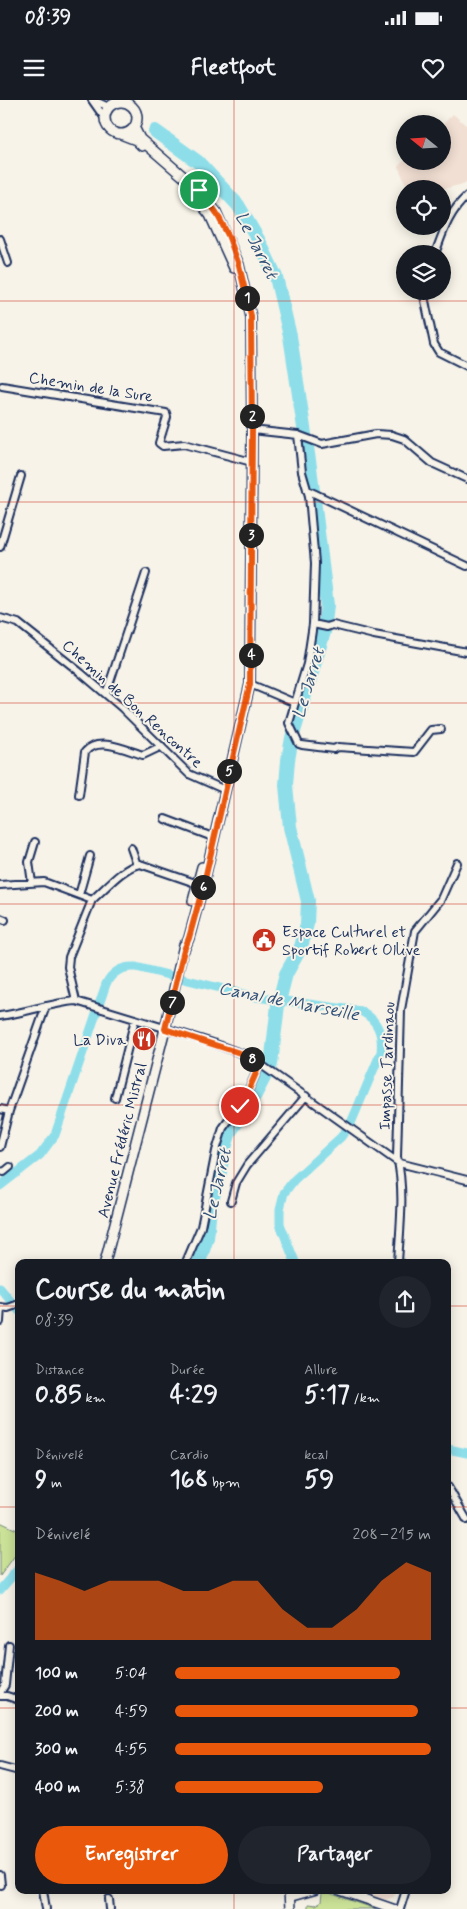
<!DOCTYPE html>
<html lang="fr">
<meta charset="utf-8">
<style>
:root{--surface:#171b24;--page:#20242c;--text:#f1f3f6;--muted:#9ea1a6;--accent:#ea580c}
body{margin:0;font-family:Mynerve,sans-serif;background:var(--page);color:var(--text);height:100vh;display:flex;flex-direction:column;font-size:19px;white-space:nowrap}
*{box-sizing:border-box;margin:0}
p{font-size:16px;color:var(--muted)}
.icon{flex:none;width:28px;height:28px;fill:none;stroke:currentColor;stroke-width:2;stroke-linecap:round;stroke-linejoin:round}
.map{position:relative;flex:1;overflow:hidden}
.details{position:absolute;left:15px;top:1159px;width:436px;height:635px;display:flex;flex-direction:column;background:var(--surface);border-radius:10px;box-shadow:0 2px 12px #0003}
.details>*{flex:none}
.needle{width:32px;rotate:288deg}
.fabs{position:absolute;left:396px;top:15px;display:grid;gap:10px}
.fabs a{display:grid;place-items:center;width:55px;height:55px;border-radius:50%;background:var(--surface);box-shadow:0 2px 12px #0003;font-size:25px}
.pin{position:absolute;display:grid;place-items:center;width:42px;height:42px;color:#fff;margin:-21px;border:2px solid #fff;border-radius:50%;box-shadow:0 1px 5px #0007}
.km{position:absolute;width:25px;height:25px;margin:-12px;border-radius:50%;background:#222;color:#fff;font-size:14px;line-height:25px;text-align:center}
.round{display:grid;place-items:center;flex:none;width:52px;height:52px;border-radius:26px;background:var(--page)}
.headline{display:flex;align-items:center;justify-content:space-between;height:85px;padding:0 20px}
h1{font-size:28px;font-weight:800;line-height:38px}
.metrics{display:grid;grid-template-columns:repeat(3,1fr);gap:8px;height:85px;padding:5px 20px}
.metrics div{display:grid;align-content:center}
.metrics b{font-size:25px;font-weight:800}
.metrics small{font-size:14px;font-weight:400}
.metrics p{font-size:14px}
.chart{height:140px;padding:10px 20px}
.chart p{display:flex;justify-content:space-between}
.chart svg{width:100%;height:90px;margin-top:5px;fill:var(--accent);opacity:.7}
.primary-button{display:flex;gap:10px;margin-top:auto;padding:10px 20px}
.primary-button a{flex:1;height:58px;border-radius:30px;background:var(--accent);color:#fff;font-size:20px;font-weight:800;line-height:58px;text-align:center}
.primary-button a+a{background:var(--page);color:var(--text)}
ul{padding:0 20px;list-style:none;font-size:16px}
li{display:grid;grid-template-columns:80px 60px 1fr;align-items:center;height:38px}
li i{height:12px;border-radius:6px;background:var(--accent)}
.status{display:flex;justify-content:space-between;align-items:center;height:35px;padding:0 25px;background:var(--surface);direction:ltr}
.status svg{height:14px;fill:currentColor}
header{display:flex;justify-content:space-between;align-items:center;height:65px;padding:0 20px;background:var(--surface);font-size:22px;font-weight:800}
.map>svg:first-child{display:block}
</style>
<div class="status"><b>08:39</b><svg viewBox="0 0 49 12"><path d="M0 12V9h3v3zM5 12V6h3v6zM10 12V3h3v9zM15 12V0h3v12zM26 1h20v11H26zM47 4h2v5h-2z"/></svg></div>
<header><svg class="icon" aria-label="menu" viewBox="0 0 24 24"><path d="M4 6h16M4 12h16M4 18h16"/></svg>Fleetfoot<svg class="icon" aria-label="heart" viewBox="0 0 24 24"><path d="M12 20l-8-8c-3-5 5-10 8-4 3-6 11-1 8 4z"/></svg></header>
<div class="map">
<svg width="467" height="1809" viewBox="0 0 467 1809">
<rect width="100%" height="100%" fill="#f7f3e8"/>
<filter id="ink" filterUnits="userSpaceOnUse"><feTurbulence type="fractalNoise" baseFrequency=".02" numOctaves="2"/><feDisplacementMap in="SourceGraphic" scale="10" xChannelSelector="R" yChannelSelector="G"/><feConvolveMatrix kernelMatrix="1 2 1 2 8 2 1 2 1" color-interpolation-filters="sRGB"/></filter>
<g filter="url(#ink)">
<path fill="#f2dfd3" d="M453,14L467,26V83L443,89H408L398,66L405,60L442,61L443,24Z
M357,1790H397V1792L393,1797L386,1800Z"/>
<path fill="#cae197" stroke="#72887a" d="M0,1422L19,1431V1450L0,1476Z
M322,1793H329L376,1809H308V1804L316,1805L321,1802Z"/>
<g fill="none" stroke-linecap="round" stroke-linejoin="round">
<path stroke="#8edeea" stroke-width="9" d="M0,1086L40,1055L55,1035L106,884C112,872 122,866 136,867L256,897L361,911C378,920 383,934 381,952L351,1023L341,1037L294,1080L284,1093L280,1109V1124L295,1162
M0,1188L19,1211
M448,1349L467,1353
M0,1490L19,1468"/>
<path stroke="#8edeea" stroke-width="14" d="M155,31L198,62L238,105L259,141L276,177L290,236L310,367L327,505L324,532L292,638L288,660L286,685L290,727L308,801L307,824L301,847L286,874L278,905L271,964L255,995L230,1032L223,1053L220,1072L210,1107L207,1138L199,1162"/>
<g stroke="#1b2f5e" stroke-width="10">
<path id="minor" d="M92,0L104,17
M93,0L109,7
M0,139L8,163
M435,154C443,132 449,112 467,96
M423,191L434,244L439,252L467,266
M2,286L166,313L167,317L159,343L163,346L184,344L252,362
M252,330L298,335L322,344L376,334L392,335L404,339L432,363L467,379
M307,390L467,466
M0,447L21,376
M0,518L18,523L81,573L122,608L189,674L225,690
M313,524L327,527L333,525L374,535L467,552
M250,584L295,603L289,623L299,644L302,645L334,649L338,647L414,652L431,630L441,629
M106,594L146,473
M295,603L307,564L313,524L315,463L309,396L302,372L298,335
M79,695L85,652C98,636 126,650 143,655L162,646
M165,719L210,736
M131,748L137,765
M32,783L29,762L35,742
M0,785L44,782L92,800C105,789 123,767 140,764L201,785
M79,795L90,756
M0,818L5,820
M76,901L68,867L69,857L92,800
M0,916C26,913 50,903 76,901L210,942L243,954L260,964L399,1063L467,1080
M115,998L135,919
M0,1009L9,1011L0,1047
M9,1011L46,906
M0,1071L4,1072L10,1067
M231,1101L236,1083L247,1065L306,996
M186,1162L201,1127L216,1051L223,1028L246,996L260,964
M398,1162C400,1129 405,1090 397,1057L401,910L415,831L441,799L457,763
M0,1207L8,1208L19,1204
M0,1222L1,1207
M448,1387L467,1420
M0,1593L5,1585L9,1545
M0,1596H7L19,1600
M0,1666L19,1671
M0,1775L1,1785
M43,1790L46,1809
M109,1799L110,1809
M400,1809L406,1790"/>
</g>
<g stroke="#1b2f5e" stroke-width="11">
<path id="tertiary" d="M339,1790L394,1809
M290,1797L315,1790"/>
</g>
<g stroke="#1b2f5e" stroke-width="12">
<path id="secondary" d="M105 18a16 16 0 1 1 32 0a16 16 0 1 1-32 0Z
M134,27L140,39L199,90L216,112L239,165L251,217L252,330L250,584L203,786L189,838L184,850
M123,35L136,40L142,46
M190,90L210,115L234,168
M193,801L202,767
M105,1162L165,929L184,845
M289,1790L290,1809"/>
</g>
<use href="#minor" stroke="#f7f3e8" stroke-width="6"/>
<use href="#tertiary" stroke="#f7f3e8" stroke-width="8"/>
<use href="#secondary" stroke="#f7f3e8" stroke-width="9"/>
</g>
</g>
<g fill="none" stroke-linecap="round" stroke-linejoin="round" filter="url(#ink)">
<g stroke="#fff" stroke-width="10">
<path id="route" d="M199,90L216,112L228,135L239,165L251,216L252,330L250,584L204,783L189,838L184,850L165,929L243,954L260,964L246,996L240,1006"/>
</g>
<use href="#route" stroke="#ea580c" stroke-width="6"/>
</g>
<path fill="none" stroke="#c8321e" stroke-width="1" stroke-opacity="0.55" d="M234,0V1162M0,201H467M0,402H467M0,603H467M0,804H467M0,1005H467M0,1206H19M448,1206H467M0,1407H19M448,1407H467M0,1608H19M448,1608H467M234,1790V1809"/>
<defs>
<g id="civic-disc" transform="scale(1.25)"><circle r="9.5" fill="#c8321e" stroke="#f7f3e8"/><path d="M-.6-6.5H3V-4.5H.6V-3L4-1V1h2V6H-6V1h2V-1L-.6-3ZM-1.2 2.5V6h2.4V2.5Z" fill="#fff"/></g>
<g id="restaurant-disc" transform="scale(1.25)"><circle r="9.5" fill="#c8321e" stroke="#f7f3e8"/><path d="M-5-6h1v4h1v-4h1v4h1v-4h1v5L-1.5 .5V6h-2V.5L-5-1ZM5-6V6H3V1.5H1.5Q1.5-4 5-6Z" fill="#fff"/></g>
</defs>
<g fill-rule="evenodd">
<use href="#civic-disc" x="264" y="840"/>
<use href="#restaurant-disc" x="144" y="939"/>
</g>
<g text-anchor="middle" stroke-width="4" stroke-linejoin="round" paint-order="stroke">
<g font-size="16" fill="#1b2f5e" stroke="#f7f3e8">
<text transform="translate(91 286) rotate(9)" y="6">Chemin de la Sure</text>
<text transform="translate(133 603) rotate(42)" y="6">Chemin de Bon Rencontre</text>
<text transform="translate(386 966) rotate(-88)" y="6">Impasse Tardinaou</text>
<text transform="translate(121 1040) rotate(-76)" y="6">Avenue Frédéric Mistral</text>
</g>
<g font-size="16" fill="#1b2f5e" stroke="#f7f3e8" text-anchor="start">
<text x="282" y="837">Espace Culturel et<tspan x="282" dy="18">Sportif Robert Ollive</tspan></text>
<text x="126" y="945" text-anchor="end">La Diva</text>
</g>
<g font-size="18" font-style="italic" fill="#32527a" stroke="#f7f3e8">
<text transform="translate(257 145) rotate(63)" y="6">Le Jarret</text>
<text transform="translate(308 583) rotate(-73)" y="6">Le Jarret</text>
<text transform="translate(289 901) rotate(11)" y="6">Canal de Marseille</text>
<text transform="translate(217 1084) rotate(-77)" y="6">Le Jarret</text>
</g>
</g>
</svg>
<div class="fabs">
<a><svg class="needle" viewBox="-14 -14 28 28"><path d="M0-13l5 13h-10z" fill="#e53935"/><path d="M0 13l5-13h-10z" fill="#9ea1a6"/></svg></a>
<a><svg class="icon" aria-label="locate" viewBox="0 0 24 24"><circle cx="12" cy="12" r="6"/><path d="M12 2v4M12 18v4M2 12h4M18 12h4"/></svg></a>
<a><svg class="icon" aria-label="layers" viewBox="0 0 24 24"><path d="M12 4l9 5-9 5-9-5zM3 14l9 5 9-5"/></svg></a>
</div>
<div class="pin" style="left:199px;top:90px;background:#1e9e55"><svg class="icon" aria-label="arrive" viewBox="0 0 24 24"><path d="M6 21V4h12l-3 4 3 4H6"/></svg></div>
<div class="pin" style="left:240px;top:1006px;background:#d93025"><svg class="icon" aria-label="check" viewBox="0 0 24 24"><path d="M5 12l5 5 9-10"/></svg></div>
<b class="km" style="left:247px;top:198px">1</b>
<b class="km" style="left:252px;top:316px">2</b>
<b class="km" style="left:251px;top:435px">3</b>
<b class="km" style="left:251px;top:555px">4</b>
<b class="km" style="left:229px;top:671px">5</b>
<b class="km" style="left:203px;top:787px">6</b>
<b class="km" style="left:172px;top:902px">7</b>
<b class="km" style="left:252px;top:959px">8</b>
<section class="details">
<div class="headline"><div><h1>Course du matin</h1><p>08:39</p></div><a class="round"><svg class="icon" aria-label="share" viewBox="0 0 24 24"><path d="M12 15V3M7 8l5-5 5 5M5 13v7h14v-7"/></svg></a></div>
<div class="metrics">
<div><p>Distance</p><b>0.85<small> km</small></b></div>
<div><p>Durée</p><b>4:29</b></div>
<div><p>Allure</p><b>5:17<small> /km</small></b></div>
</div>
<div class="metrics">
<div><p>Dénivelé</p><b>9<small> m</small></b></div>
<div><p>Cardio</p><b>168<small> bpm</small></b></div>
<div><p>kcal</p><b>59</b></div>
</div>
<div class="chart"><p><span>Dénivelé</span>208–215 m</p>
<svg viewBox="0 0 160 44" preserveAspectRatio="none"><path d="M0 44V11L10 15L20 20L30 15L40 15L50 15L60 20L70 20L80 15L90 15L100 29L110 38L120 38L130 29L140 15L150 6L160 11V44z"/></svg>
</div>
<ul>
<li><b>100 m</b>5:04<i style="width:88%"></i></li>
<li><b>200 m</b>4:59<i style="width:95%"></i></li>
<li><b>300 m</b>4:55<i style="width:100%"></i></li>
<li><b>400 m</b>5:38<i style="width:58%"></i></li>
</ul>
<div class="primary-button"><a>Enregistrer</a><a>Partager</a></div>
</section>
</div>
